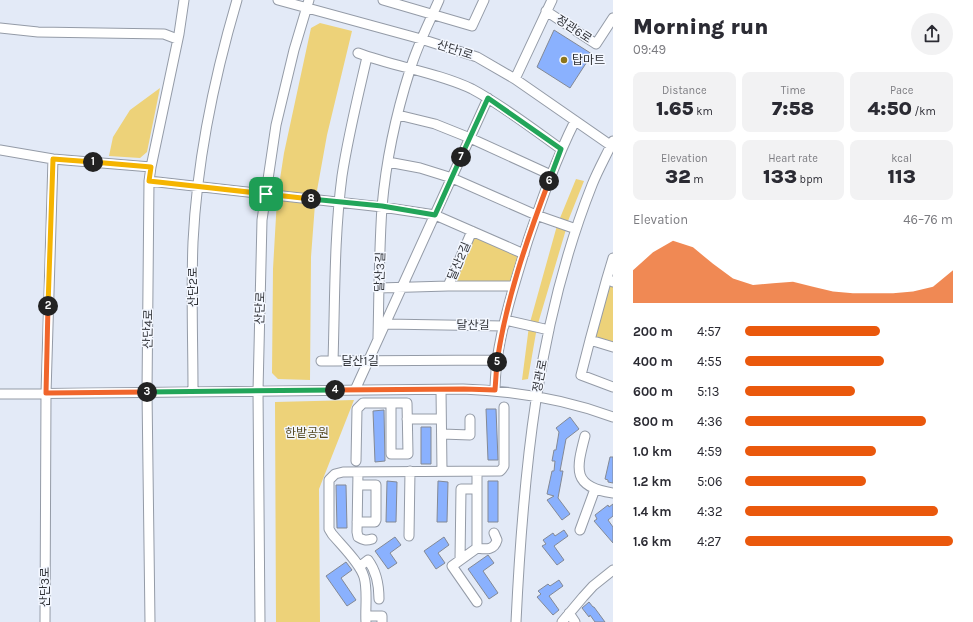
<!DOCTYPE html>
<meta charset="utf-8">
<style>
:root{--surface:#fff;--page:#f2f2f3;--text:#2b2b33;--muted:#7c7c81;--accent:#ea580c}
body{margin:0;font-family:Karla,"Noto Sans KR",sans-serif;background:var(--page);color:var(--text);height:100vh;display:flex;flex-direction:column;font-size:15px;white-space:nowrap}
*{box-sizing:border-box;margin:0}
p{font-size:13px;color:var(--muted)}
.icon{flex:none;width:22px;height:22px;fill:none;stroke:currentColor;stroke-width:2;stroke-linecap:round;stroke-linejoin:round}
.map{position:relative;flex:1;overflow:hidden}
.side{display:flex;flex-direction:column;background:var(--surface);width:360px}
.side>*{flex:none}
.pin{position:absolute;display:grid;place-items:center;width:34px;height:34px;color:#fff;margin:-17px;border-radius:8px;box-shadow:0 2px 6px #0006}
.km{position:absolute;width:20px;height:20px;margin:-10px;border-radius:50%;background:#222;color:#fff;font-size:11px;line-height:20px;text-align:center}
.round{display:grid;place-items:center;flex:none;width:42px;height:42px;border-radius:21px;background:var(--page)}
.overview{display:flex;align-items:center;justify-content:space-between;height:68px;padding:0 20px}
h1{font-size:22px;font-weight:800;line-height:30px}
.figures{display:grid;grid-template-columns:repeat(3,1fr);gap:6px;height:68px;padding:4px 20px}
.figures div{display:grid;align-content:center;border-radius:8px;background:var(--page);text-align:center}
.figures b{font-size:20px;font-weight:800}
.figures small{font-size:11px;font-weight:400}
.figures p{font-size:11px}
.chart{height:112px;padding:8px 20px}
.chart p{display:flex;justify-content:space-between}
.chart svg{width:100%;height:72px;margin-top:4px;fill:var(--accent);opacity:.7}
ul{padding:0 20px;list-style:none;font-size:13px}
li{display:grid;grid-template-columns:64px 48px 1fr;align-items:center;height:30px}
li i{height:10px;border-radius:5px;background:var(--accent)}
main{display:flex;flex:1;min-height:0}
.map>svg:first-child{display:block}
</style>
<main>
<div class="map">
<svg width="613" height="622" viewBox="0 0 613 622">
<rect width="100%" height="100%" fill="#e3eaf7"/>
<path fill="#edd279" d="M320,23L352,31L327,135L316,196L278,192L284,153L311,28Z
M160,88L147,152L140,158L109,156L113,137L130,110Z
M576,179L584,181L568,221L560,218Z
M277,199L315,204L311,257L310,380L278,379L272,373L273,269Z
M558,222L567,226L537,327L528,379L522,380L529,326Z
M475,234L518,254V266L512,284H458L454,279Z
M612,285L613,286V343L596,338L593,333L606,287Z
M354,400L319,489L320,622H276L275,402Z"/>
<path fill="#8ab1fe" stroke="#838995" d="M554,30L592,54L570,88L537,67Z
M486,409H496L498,460H488Z
M384,410L385,461L375,462L373,411Z
M570,417L579,429L566,439L560,471H563L558,498L570,514L562,520L547,500L554,496L547,494L552,471H554L555,461H552L554,450H556L559,432L556,428Z
M421,427H431V464H421Z
M610,457H613V483L608,482V480L605,479Z
M387,481L397,482L396,522H386Z
M438,481L448,482L447,522H437Z
M488,481H498V522H488Z
M336,485H346L347,528H337Z
M613,504V516L608,520L613,527V543L594,521L597,519L595,515L608,505L609,507Z
M564,530L568,536L554,546L564,560L557,565L542,546L546,544L543,540L553,533L555,536Z
M395,537L401,545L390,553L397,563L388,569L375,551Z
M444,537L449,545L438,553L445,563L436,569L424,551Z
M488,555L494,563L483,571L498,593L489,599L468,569Z
M346,562L352,570L341,578L356,600L347,606L326,576Z
M559,580L563,586L549,596L559,610L553,615L537,597L541,594L538,591L548,584L550,586Z
M589,602L593,607H594L605,622H595L590,615L589,617L582,608Z"/>
<g fill="none" stroke-linecap="round" stroke-linejoin="round">
<g stroke="#949ba7" stroke-width="11">
<path id="minor" d="M278,0L421,39L477,57L515,79L613,147
M383,0L472,26L484,0
M546,11L596,44L613,18
M0,28L38,32L164,34L177,39
M358,53C395,67 436,72 472,89C502,105 533,129 561,149
M367,57C358,96 348,136 342,176C334,237 335,299 333,361L497,360
M515,79L552,0
M398,115L435,124L470,138L551,175
M0,150L53,159L151,167
M388,162L420,168L452,178L536,215L576,229
M149,181L382,207L435,215L524,254
M613,258L607,278L613,282
M607,278L590,340L613,347
M448,286L472,231
M379,288L448,286H514
M505,320L549,330
M385,324L504,326
M378,338C379,295 379,251 382,207C386,161 396,114 410,70C417,46 429,23 439,0
M590,340L581,375L613,387
M321,361H339
M355,390L488,98
M441,390L442,471
M495,390C495,380 496,370 497,360C503,319 516,279 528,240C542,199 556,159 575,121
M193,391C193,342 191,292 193,242C197,160 214,78 237,0
M0,394L463,389C515,391 565,399 613,417
M391,403H407L408,454H391Z
M407,419H441
M442,434L470,435V419
M585,436C576,470 572,487 613,493
M356,461L357,409L363,403H391
M358,472L357,532L358,537C363,540 366,541 372,539
M477,472V548L452,566L477,602
M357,522H375L376,520V485H358
M580,530L595,489
M409,536L410,471
M477,548C485,549 494,551 497,540L494,533
M460,560L461,489H477
M359,567L368,560C377,572 379,585 379,599
M569,613L575,622
M366,616H382V622
M45,622L46,393L53,159
M150,622L147,392L149,181L151,167L179,34L184,0
M260,622L258,391L262,220L276,125L294,50L309,0
M366,622C365,609 368,590 364,577C360,563 342,546 332,534L329,529V480L335,474L343,472L500,471L502,469L504,466V407
M516,622C523,474 537,324 592,185C598,170 606,156 613,141
M562,622L583,597L593,586L613,570"/>
</g>
<use href="#minor" stroke="#fff" stroke-width="9"/>
</g>
<g fill="none" stroke-linecap="round" stroke-linejoin="round">
<g stroke="#fff" stroke-width="8">
<path id="split-1" d="M93,162L151,167L149,181L266,194"/>
</g>
<g stroke="#fff" stroke-width="8">
<path id="split-2" d="M48,306L53,159L93,162"/>
</g>
<g stroke="#fff" stroke-width="8">
<path id="split-3" d="M48,306L46,393L147,392"/>
</g>
<g stroke="#fff" stroke-width="8">
<path id="split-4" d="M147,392L335,390"/>
</g>
<g stroke="#fff" stroke-width="8">
<path id="split-5" d="M335,390L464,389L495,390L497,362"/>
</g>
<g stroke="#fff" stroke-width="8">
<path id="split-6" d="M497,362C506,300 527,239 549,181"/>
</g>
<g stroke="#fff" stroke-width="8">
<path id="split-7" d="M461,157L488,98L561,149L549,181"/>
</g>
<g stroke="#fff" stroke-width="8">
<path id="split-8" d="M311,199L382,206L435,215L461,157"/>
</g>
<g stroke="#fff" stroke-width="8">
<path id="split-9" d="M266,194L311,199"/>
</g>
<use href="#split-1" stroke="#f5b400" stroke-width="5"/>
<use href="#split-2" stroke="#f5b400" stroke-width="5"/>
<use href="#split-3" stroke="#f0652b" stroke-width="5"/>
<use href="#split-4" stroke="#22a559" stroke-width="5"/>
<use href="#split-5" stroke="#f0652b" stroke-width="5"/>
<use href="#split-6" stroke="#f0652b" stroke-width="5"/>
<use href="#split-7" stroke="#22a559" stroke-width="5"/>
<use href="#split-8" stroke="#22a559" stroke-width="5"/>
<use href="#split-9" stroke="#f5b400" stroke-width="5"/>
</g>
<circle fill="#8d751a" stroke="#f3f7ff" stroke-width="1.5" cx="564" cy="60" r="4"/>
<g text-anchor="middle" stroke-width="3" stroke-linejoin="round" paint-order="stroke">
<g font-size="12" fill="#313338" stroke="#f3f7ff">
<text transform="translate(574 29) rotate(33)" y="4">정관6로</text>
<text transform="translate(455 50) rotate(18)" y="4">산단1로</text>
<text transform="translate(459 261) rotate(-67)" y="4">달산2길</text>
<text transform="translate(380 272) rotate(-88)" y="4">달산3길</text>
<text transform="translate(193 287) rotate(-90)" y="4">산단2로</text>
<text transform="translate(260 308) rotate(-88)" y="4">산단로</text>
<text transform="translate(473 325) rotate(1)" y="4">달산길</text>
<text transform="translate(148 329) rotate(-89)" y="4">산단4로</text>
<text x="360" y="365">달산1길</text>
<text transform="translate(540 376) rotate(-79)" y="4">정관로</text>
<text transform="translate(45 587) rotate(-90)" y="4">산단3로</text>
</g>
<g font-size="12" fill="#313338" stroke="#f3f7ff" text-anchor="start">
<text x="572" y="64">탑마트</text>
</g>
<g font-size="12" fill="#564a22" stroke="#f3f7ff">
<text x="307" y="437">한밭공원</text>
</g>
</g>
</svg>
<div class="pin" style="left:266px;top:194px;background:#1e9e55"><svg class="icon" aria-label="arrive" viewBox="0 0 24 24"><path d="M6 21V4h12l-3 4 3 4H6"/></svg></div>
<b class="km" style="left:93px;top:162px">1</b>
<b class="km" style="left:48px;top:306px">2</b>
<b class="km" style="left:147px;top:392px">3</b>
<b class="km" style="left:335px;top:390px">4</b>
<b class="km" style="left:497px;top:362px">5</b>
<b class="km" style="left:549px;top:181px">6</b>
<b class="km" style="left:461px;top:157px">7</b>
<b class="km" style="left:311px;top:199px">8</b>
</div>
<section class="side">
<div class="overview"><div><h1>Morning run</h1><p>09:49</p></div><a class="round"><svg class="icon" aria-label="share" viewBox="0 0 24 24"><path d="M12 15V3M7 8l5-5 5 5M5 13v7h14v-7"/></svg></a></div>
<div class="figures">
<div><p>Distance</p><b>1.65<small> km</small></b></div>
<div><p>Time</p><b>7:58</b></div>
<div><p>Pace</p><b>4:50<small> /km</small></b></div>
</div>
<div class="figures">
<div><p>Elevation</p><b>32<small> m</small></b></div>
<div><p>Heart rate</p><b>133<small> bpm</small></b></div>
<div><p>kcal</p><b>113</b></div>
</div>
<div class="chart"><p><span>Elevation</span>46–76 m</p>
<svg viewBox="0 0 160 44" preserveAspectRatio="none"><path d="M0 44V24L10 13L20 6L30 10L40 20L50 29L60 33L70 32L80 31L90 34L100 37L110 38L120 38L130 38L140 37L150 34L160 24V44z"/></svg>
</div>
<ul>
<li><b>200 m</b>4:57<i style="width:65%"></i></li>
<li><b>400 m</b>4:55<i style="width:67%"></i></li>
<li><b>600 m</b>5:13<i style="width:53%"></i></li>
<li><b>800 m</b>4:36<i style="width:87%"></i></li>
<li><b>1.0 km</b>4:59<i style="width:63%"></i></li>
<li><b>1.2 km</b>5:06<i style="width:58%"></i></li>
<li><b>1.4 km</b>4:32<i style="width:93%"></i></li>
<li><b>1.6 km</b>4:27<i style="width:100%"></i></li>
</ul>
</section>
</main>
